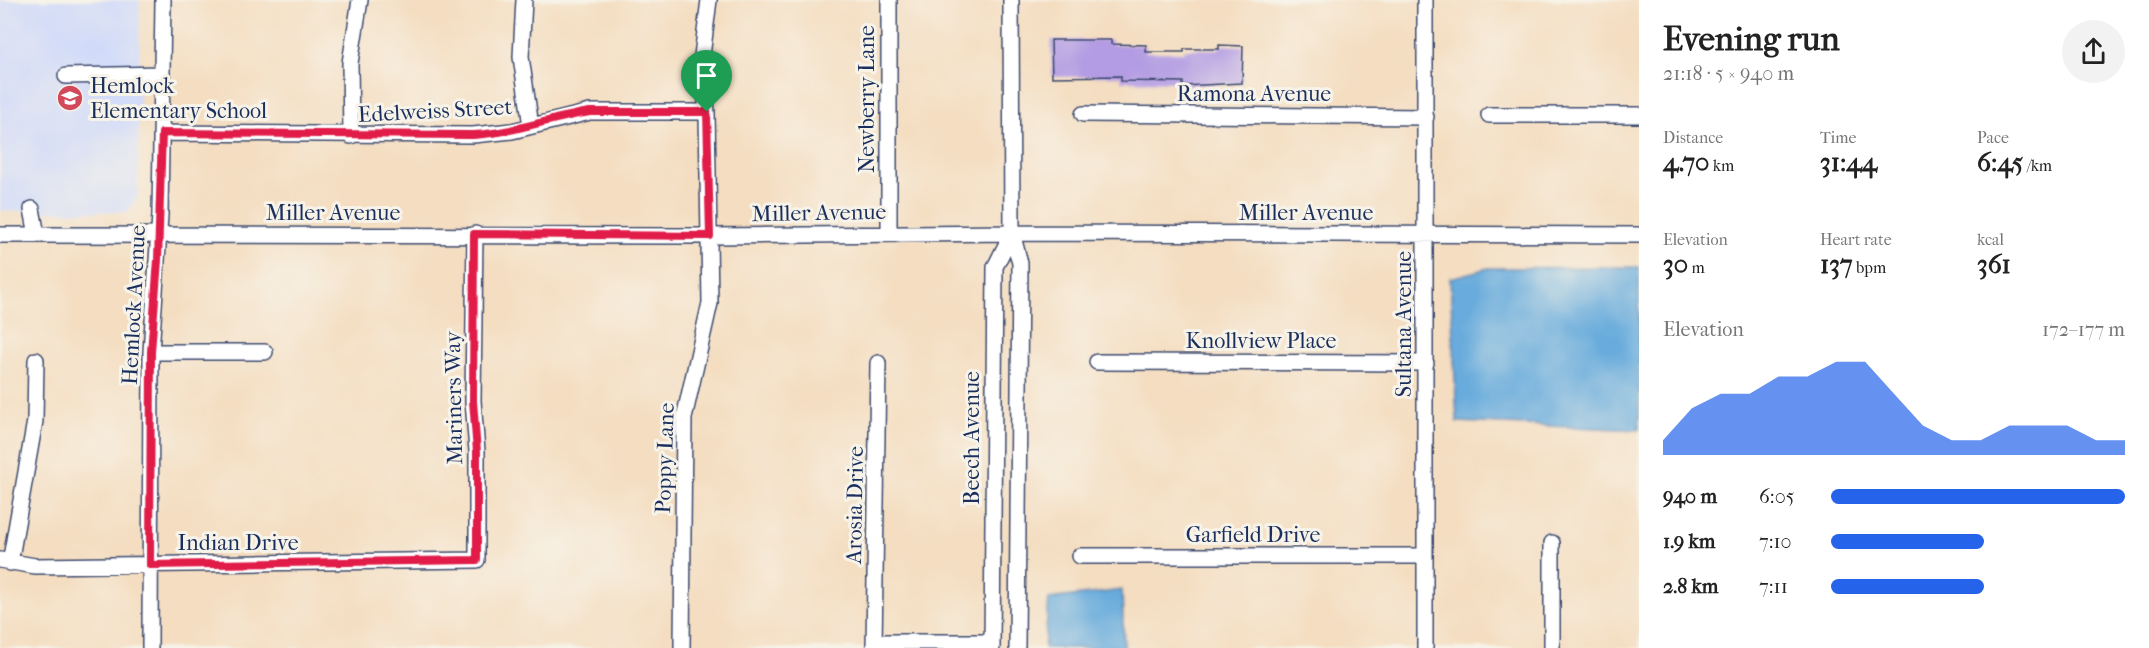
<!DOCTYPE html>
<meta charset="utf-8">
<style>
:root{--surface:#fff;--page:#f2f2f2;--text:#222;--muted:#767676;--accent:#2563eb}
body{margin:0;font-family:"IM FELL French Canon",serif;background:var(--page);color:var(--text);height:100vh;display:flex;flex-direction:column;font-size:22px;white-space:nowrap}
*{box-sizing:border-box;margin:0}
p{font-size:20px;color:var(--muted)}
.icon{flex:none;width:33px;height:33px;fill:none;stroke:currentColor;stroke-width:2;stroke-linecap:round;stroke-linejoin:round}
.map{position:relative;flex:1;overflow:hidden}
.sheet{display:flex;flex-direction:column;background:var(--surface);width:510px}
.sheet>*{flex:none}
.pin{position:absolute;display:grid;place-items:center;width:51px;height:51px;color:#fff;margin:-62px -26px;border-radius:50% 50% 50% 0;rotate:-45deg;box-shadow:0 0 6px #0007}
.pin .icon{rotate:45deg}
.round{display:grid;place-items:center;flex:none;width:63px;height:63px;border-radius:32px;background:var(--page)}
.overview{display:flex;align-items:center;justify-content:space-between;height:102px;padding:0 24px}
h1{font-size:33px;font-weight:700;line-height:45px}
.metrics{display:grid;grid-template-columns:repeat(3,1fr);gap:9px;height:102px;padding:6px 24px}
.metrics div{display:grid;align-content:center}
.metrics b{font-size:26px;font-weight:700}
.metrics small{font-size:16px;font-weight:400}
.metrics p{font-size:16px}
.chart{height:168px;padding:12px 24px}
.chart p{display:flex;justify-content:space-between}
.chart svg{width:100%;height:108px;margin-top:6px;fill:var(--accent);opacity:.7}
ul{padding:0 24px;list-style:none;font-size:20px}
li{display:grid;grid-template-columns:96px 72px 1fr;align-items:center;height:45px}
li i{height:15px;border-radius:8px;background:var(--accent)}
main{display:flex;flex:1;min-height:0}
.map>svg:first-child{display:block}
</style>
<main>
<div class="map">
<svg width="1639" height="648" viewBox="0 0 1639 648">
<rect width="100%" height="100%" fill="#f7f3e8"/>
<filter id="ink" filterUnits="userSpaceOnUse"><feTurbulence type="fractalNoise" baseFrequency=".0167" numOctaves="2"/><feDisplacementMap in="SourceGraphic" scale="12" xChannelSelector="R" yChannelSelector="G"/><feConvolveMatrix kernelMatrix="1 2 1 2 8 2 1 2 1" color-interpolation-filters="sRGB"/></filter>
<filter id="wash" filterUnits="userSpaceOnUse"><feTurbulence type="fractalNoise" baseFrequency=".008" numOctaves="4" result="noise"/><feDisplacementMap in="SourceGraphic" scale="24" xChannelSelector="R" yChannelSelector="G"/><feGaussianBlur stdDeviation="1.35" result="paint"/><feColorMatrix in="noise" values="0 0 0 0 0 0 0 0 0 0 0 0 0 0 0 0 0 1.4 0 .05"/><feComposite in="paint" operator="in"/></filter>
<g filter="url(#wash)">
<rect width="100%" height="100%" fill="#f4ddc0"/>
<path fill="#d0daf9" d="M0,0H140L138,196L128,212L0,211Z"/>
<path fill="#67abdc" stroke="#416d9d" stroke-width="1.5" d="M1639,267V430L1457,422L1450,278L1488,268Z
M1122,590L1124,648H1044L1049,599Z"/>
<g id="blocks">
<path fill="#b39ce3" d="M1051,40H1111V44L1146,45V52H1184V49H1219V45L1243,46L1242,83L1183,86V82L1121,81V76L1052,77Z"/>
</g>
</g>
<g filter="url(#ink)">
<use href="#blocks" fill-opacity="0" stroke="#3c496d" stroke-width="1.5"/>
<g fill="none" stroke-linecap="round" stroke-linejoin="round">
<g stroke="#3c496d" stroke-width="18">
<path id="minor" d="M524,0L521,57L531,126
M889,0V234
M1011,0L1012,233L1020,263L1017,648
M66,76L162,74
M1083,114L1426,117
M1489,115H1639
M162,133L473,135L512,131L590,112H707
M351,136L350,63L360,0
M32,209L37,235
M0,235L710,236L1012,233L1639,235
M151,352H265
M1097,362L1426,363
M1080,556H1425
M0,560L35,566L477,560V451L473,401L475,234
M10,563L35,421L36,360
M875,642H992
M150,648L151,352L160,215L163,0
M682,648L684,418L710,303L707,112L702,56L709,0
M874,648L878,363
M992,648L995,267L1012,233
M1425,648V0
M1552,648V543"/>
</g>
<use href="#minor" stroke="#fff" stroke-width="15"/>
</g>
</g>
<g fill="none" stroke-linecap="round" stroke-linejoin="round" filter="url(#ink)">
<g stroke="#fff" stroke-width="12">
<path id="route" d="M590,112H707L710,236L474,234L473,401L477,452V560L150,565L151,352L158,260L162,133L473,135C514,133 550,118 590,112Z"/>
</g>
<use href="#route" stroke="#e11d48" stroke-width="8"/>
</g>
<defs>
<g id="school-disc" transform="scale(1.35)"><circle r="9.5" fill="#d1495b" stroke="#f7f3e8"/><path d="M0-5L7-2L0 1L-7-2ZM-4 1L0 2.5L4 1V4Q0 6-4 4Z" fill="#fff"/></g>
</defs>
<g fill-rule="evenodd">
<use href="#school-disc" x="70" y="98"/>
</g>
<g text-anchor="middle" stroke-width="6" stroke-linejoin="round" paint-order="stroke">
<g font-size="22" fill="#1b2f5e" stroke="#f7f3e8" text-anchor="start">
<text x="90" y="93">Hemlock<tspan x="90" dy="25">Elementary School</tspan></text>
</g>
<g font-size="22" fill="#1b2f5e" stroke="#f7f3e8">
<text x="1254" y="101">Ramona Avenue</text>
<text transform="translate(866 99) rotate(-90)" y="8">Newberry Lane</text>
<text transform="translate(435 110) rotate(-3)" y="8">Edelweiss Street</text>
<text x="333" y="220">Miller Avenue</text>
<text transform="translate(819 212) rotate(-1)" y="8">Miller Avenue</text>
<text x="1306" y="220">Miller Avenue</text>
<text transform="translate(133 305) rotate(-87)" y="8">Hemlock Avenue</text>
<text transform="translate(1403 324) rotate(-90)" y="8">Sultana Avenue</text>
<text x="1261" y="348">Knollview Place</text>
<text transform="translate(453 398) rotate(-91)" y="8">Mariners Way</text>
<text transform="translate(971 438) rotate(-90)" y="8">Beech Avenue</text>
<text transform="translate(664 458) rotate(-88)" y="8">Poppy Lane</text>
<text transform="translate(854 505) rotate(-89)" y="8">Arosia Drive</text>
<text x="1253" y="542">Garfield Drive</text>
<text x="238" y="550">Indian Drive</text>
</g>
</g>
</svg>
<div class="pin" style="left:707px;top:112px;background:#1e9e55"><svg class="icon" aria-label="arrive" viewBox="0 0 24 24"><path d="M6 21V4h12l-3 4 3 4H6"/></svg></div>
</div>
<section class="sheet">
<div class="overview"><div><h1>Evening run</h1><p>21:18 · 5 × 940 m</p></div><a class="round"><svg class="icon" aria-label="share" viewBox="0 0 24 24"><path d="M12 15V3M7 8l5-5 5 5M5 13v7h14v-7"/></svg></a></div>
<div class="metrics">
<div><p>Distance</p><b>4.70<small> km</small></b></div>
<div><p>Time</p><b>31:44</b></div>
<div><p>Pace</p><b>6:45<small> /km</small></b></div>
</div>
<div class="metrics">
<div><p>Elevation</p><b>30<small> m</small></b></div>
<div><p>Heart rate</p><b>137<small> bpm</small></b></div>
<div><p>kcal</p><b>361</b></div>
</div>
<div class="chart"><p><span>Elevation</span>172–177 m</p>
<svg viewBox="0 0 160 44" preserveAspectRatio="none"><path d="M0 44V38L10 25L20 19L30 19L40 12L50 12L60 6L70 6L80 19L90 32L100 38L110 38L120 32L130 32L140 32L150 38L160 38V44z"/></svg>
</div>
<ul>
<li><b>940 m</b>6:05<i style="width:100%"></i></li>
<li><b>1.9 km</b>7:10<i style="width:52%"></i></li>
<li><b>2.8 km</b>7:11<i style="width:52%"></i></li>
</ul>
</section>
</main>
